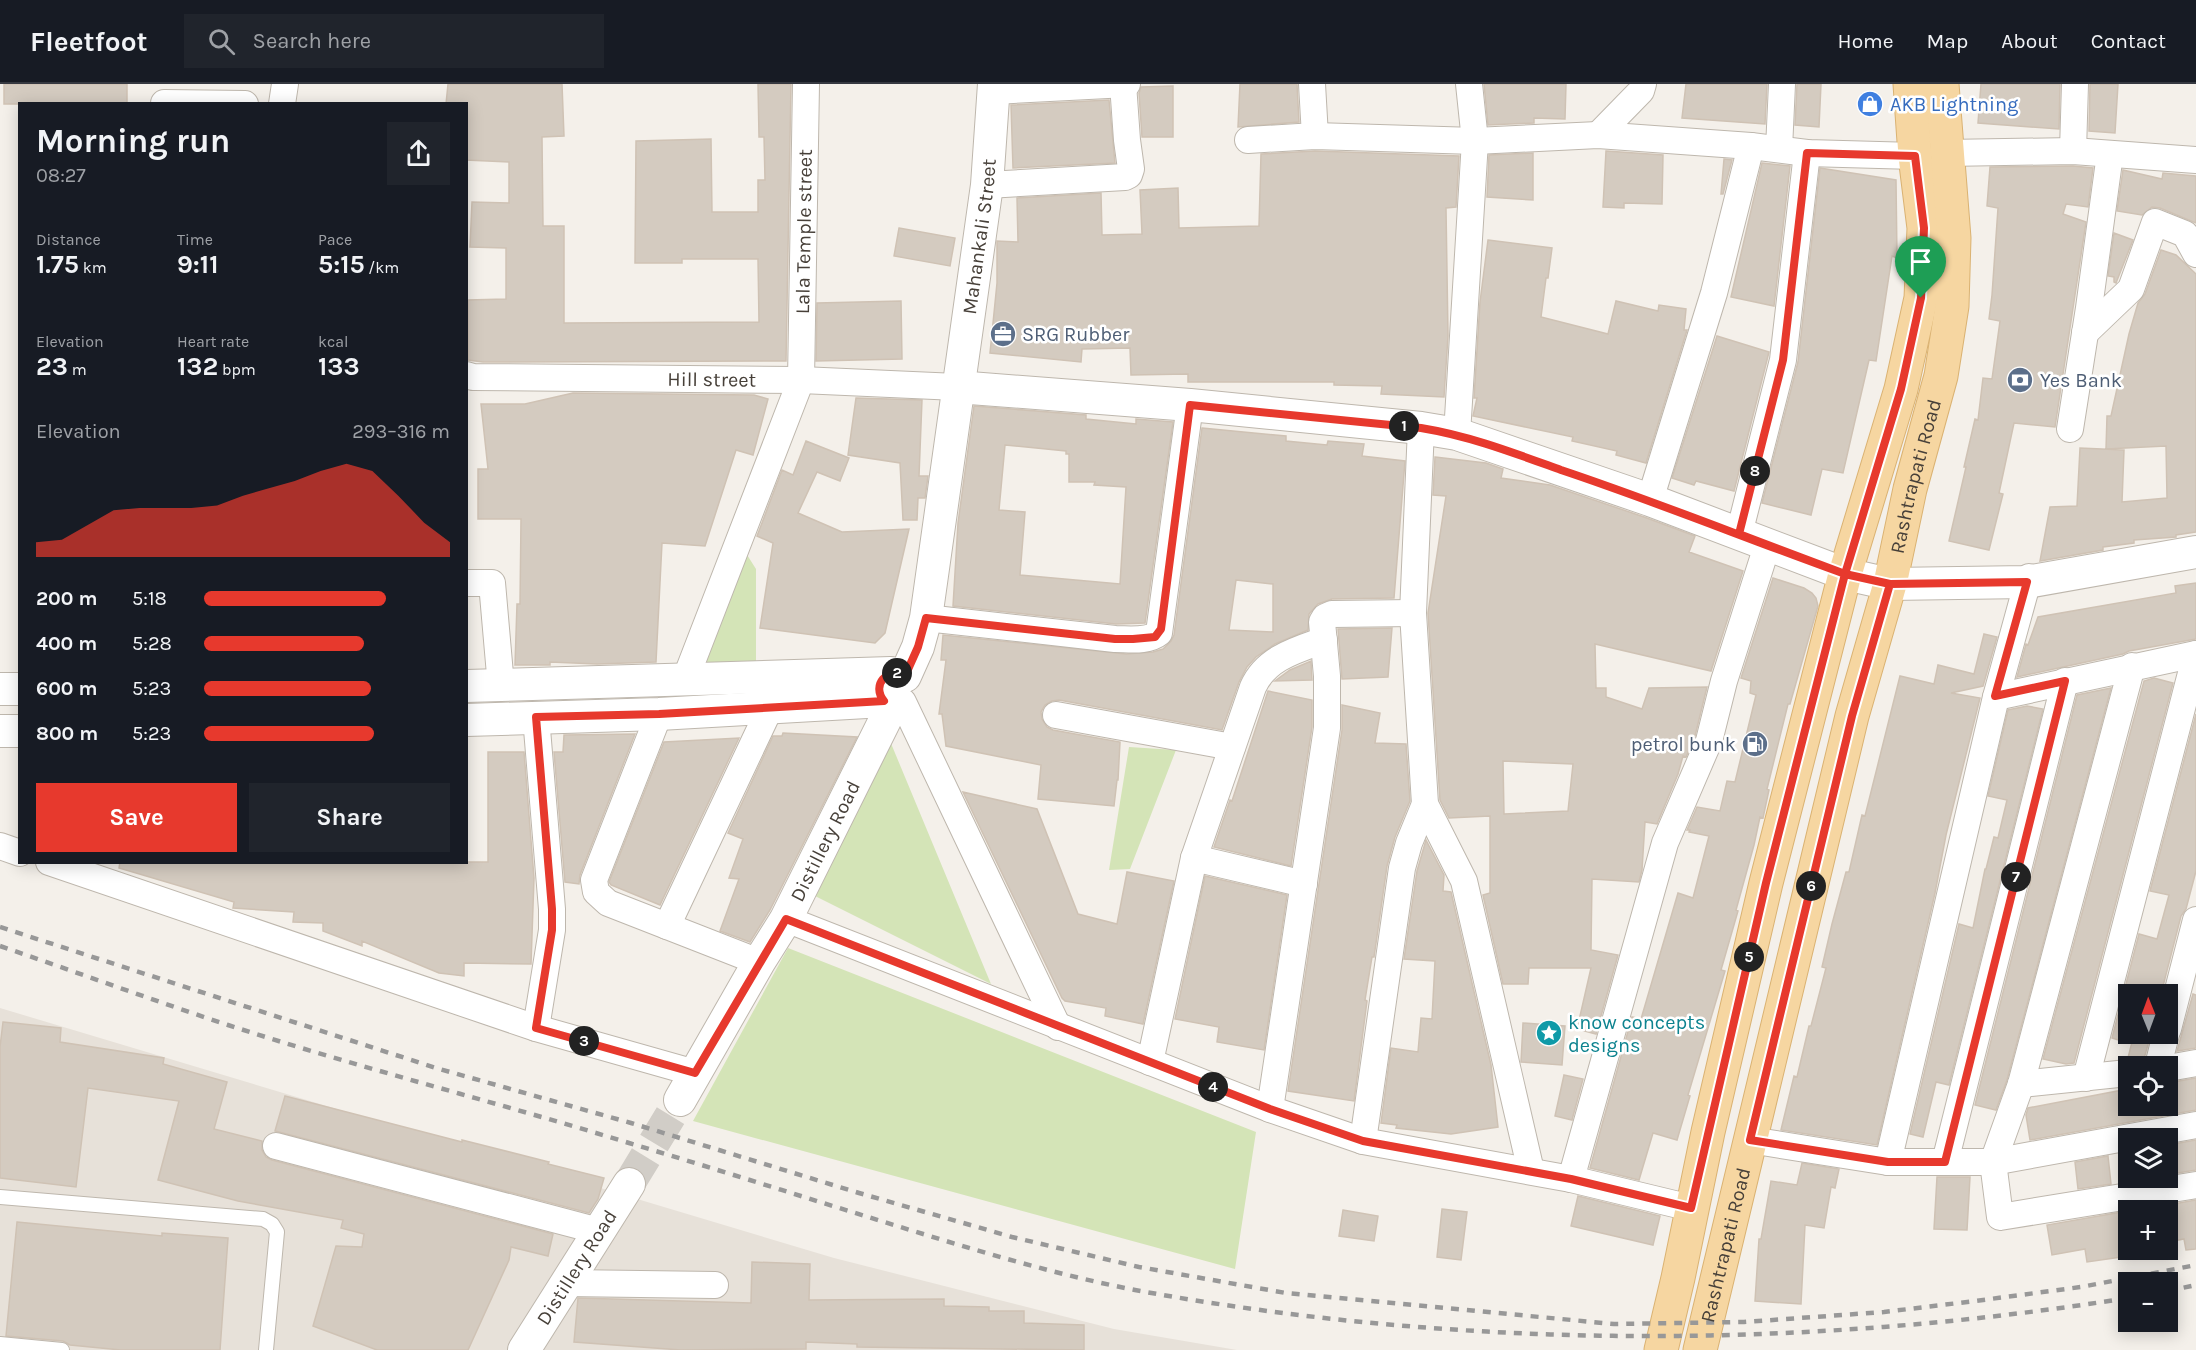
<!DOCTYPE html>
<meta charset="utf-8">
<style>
:root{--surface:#171b24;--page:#20242c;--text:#f1f3f6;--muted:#9ea1a6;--line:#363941;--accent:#e7392d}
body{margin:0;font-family:Karla,sans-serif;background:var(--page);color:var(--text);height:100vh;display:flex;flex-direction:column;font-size:22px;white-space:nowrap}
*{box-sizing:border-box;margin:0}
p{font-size:20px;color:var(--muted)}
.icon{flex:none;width:33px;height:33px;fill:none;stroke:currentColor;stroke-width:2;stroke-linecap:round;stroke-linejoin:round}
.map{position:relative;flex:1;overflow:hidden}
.side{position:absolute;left:18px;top:18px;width:450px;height:762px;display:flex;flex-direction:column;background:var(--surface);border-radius:0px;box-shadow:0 3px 15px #0003}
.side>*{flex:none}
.needle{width:39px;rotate:359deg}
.fabs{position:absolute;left:2118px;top:900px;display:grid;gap:12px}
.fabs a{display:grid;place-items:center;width:60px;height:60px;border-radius:0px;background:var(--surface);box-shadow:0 3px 15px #0003;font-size:30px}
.pin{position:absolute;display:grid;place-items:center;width:51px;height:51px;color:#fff;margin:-62px -26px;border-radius:50% 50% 50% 0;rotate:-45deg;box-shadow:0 0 6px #0007}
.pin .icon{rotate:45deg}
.km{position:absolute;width:30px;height:30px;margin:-15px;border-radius:50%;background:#222;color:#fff;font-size:16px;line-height:30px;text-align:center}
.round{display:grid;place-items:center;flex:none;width:63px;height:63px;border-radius:0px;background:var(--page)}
.head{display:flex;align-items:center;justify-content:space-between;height:102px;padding:0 18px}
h1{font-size:33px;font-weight:700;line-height:45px}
.metrics{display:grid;grid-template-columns:repeat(3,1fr);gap:9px;height:102px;padding:6px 18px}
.metrics div{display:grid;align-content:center}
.metrics b{font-size:26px;font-weight:700}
.metrics small{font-size:16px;font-weight:400}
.metrics p{font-size:16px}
.chart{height:168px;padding:12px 18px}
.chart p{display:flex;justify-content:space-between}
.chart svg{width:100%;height:108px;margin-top:6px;fill:var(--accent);opacity:.7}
.cta{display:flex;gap:12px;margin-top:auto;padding:12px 18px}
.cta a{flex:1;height:69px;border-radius:0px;background:var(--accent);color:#fff;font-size:24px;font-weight:700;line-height:69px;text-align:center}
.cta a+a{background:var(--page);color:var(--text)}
ul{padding:0 18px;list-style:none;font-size:20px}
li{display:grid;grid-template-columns:96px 72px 1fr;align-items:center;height:45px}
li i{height:15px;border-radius:8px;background:var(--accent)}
header{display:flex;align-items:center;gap:36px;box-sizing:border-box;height:84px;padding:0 30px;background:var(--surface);border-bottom:2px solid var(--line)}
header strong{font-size:28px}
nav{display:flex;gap:33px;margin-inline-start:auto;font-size:21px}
.search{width:420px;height:54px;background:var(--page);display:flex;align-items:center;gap:15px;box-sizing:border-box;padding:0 21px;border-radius:0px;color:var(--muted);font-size:22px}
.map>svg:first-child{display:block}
</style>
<header>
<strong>Fleetfoot</strong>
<div class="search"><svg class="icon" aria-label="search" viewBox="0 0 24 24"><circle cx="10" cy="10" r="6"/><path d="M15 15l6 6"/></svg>Search here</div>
<nav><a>Home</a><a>Map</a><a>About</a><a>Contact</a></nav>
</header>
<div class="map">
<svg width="2196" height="1266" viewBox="0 0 2196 1266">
<rect width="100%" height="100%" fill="#f4f0ea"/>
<path fill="#e7e1d9" d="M0,924L834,1174L1114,1245L1237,1266H0Z"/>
<path fill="#d4e4b7" d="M737,455L756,485V587L692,588Z
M890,657L991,900L813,811Z
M1129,663L1176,666L1130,785L1109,786Z
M788,864L1256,1048L1235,1185L693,1037Z"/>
<path fill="#d4cbc0" stroke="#cfc2b4" stroke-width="1.5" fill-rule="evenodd" d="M4,0H127V20H4Z
M448,0H562L564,52L542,53L543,142H564V239L759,238L758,175H682V179H635L636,57L711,55L712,128H758V96H765L764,53H759L758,0H791L786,277L483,278L468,276V216L506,215V164L470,163L472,118L509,119V78L466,76V20H446Z
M1240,0H1297L1299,38L1238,43Z
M1484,0H1566L1565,35L1534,34V39L1488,41Z
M1686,0H1767L1765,40L1682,34Z
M1797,0H1821L1819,43L1795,41Z
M1981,0H2060L2059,45L1978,39Z
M2090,0H2118L2115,49L2089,47Z
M1173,2V53H1142L1139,9L1141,3Z
M1109,16L1115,79L1013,84L1011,21Z
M1315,67L1459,72L1456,123L1446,124L1448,252L1444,313L1381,310L1382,302L1334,301V298H1188V290L1131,291L1130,264L1082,265L1081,278L990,269L997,199V157L1018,158L1017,114L1101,109L1102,151L1142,150L1140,106L1178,104L1179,144L1259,142L1261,70Z
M1606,67L1663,71L1662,120L1624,119V124L1603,123Z
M1533,69V116L1487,113L1489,71Z
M1724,75L1732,76L1723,110H1721Z
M1762,79L1790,82L1774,222L1731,213Z
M2073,82L2093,84L2088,123L2066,120L2063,130L2086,138L2055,343L2014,339L1999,409L2003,410L1989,466L1949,457L1966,383H1964L1975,335L1978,336L1983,294L1992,295L2000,237L1989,235L1992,211L1998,124L1987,122L1990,83Z
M1820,84L1896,96L1897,174L1892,172L1876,277L1869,276L1843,389L1822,385L1811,431L1762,419L1798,278Z
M2123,86L2162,95L2163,89L2196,92V139L2160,124L2152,123L2142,131L2117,127Z
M899,144L955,154L950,182L894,172Z
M2114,149L2133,156L2116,199L2114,198V193L2108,192Z
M1488,156L1552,164L1548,194H1546L1541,233L1608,250L1616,217L1658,227L1659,221L1686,225L1684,246H1687L1646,379L1616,371L1617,367L1572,357L1573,353L1473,332L1477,314H1474L1480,218Z
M2161,166L2176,171L2196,190V448L2176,451V453L2134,456V459L2103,463V466L2040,477L2050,423L2077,422L2080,364L2124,366L2122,418L2167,414L2166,362L2106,365L2107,332H2111L2129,250L2138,219L2145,210Z
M901,217L902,275L816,277L817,219Z
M1717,252L1769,268L1734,407L1696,397L1694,401L1672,394Z
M573,309L754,311L768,315L753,371L736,366L705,462L662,459L656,578L597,580L550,578V581H515L517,520H520L521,435H478V385H488L481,320H525Z
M856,314L922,316L919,392H928L925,414H918L917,436H903L900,379L848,371Z
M974,322L1086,331V335L1136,340V335L1173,338L1145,539L1116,540L953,522L958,439ZM1005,361L1066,367V370H1069V398H1095L1094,401L1126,403L1120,500L1020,491L1025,428L999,426Z
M1202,344L1286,352V357L1327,361L1328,357L1364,360L1362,372L1405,377L1394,514L1332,515L1318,520L1309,530L1308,546L1275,560L1256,573L1247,583L1239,598L1222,646L1059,616L1052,617L1045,621L1041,628L1042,635L1047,643L1053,646L1120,658L1118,696H1117L1114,722L1038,715L1041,681L946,662L942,630H939L946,576H941L943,551L1126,570L1153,568L1163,565L1171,557L1174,551ZM1236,496L1273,500V548L1229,546Z
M806,357L849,374L840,397L817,388L798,429L842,448L909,445L885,549L875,559L760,544L773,459L757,452L782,386L793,391Z
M1435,373L1486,379L1503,385L1501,394L1550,401L1644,433L1695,452L1689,468L1743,487L1711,587L1595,560L1596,604H1606V613L1642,625L1649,604L1707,603L1695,652L1686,673L1683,672L1678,690L1657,740L1645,738L1642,786L1639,798L1592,795L1591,866L1618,871L1596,950L1577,945L1591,884H1529L1528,900H1503L1483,811L1490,809V732L1449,734L1440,716L1428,529L1446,412L1433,411ZM1503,677L1573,680L1568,727L1504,730Z
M1773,494L1804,504L1812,509L1816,514L1818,522L1790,620H1788L1767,705L1769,706L1763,734L1760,733L1754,761L1736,826L1738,827L1721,886L1725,887L1688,1011L1690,1012L1677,1056L1653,1049L1639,1096L1590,1084L1632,933L1641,935L1678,809L1693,814L1709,752L1689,748L1690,746H1687L1697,723L1720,727L1727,697L1735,698L1756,611L1750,609L1751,597L1741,594Z
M2196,499V555L2129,567L2123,570L2017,593L2026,560L2028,561L2038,533L2176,509L2175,502Z
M1392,544L1388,593L1342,595L1338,545Z
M1984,550L1997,553L1983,602L1951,609L1980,614L1946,751L1935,809L1877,1061L1781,1046L1794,992L1797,993L1809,942H1811L1826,884L1822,883L1832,840L1846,788H1849L1862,731L1865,732L1900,592L1934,600L1938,581L1974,590Z
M1311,577L1312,596L1275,597L1290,586Z
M2154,594L2173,599L2074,979L2066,980L2043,975L2144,597Z
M2111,604L2007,996L1996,1026L1975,1021L2077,611Z
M1268,607L1312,616V643L1291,782L1214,763L1230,716L1232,717Z
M1342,621L1380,629L1375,659L1406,660L1410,717L1395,753L1387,782L1374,873H1372L1365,916L1367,917L1354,1017L1288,1007L1342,646Z
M2027,622L2043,625L1949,1001L1936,998L1923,1053L1910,1050L1959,840L1973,844L1985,785H1986L1994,753L1998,754L2007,716L1988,712L2008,626Z
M2196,630V787L2186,825L2181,832L2161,910H2128V959L2112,954L2139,850L2157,855L2169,811L2150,807Z
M783,649L857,653L770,826L750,858L720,847L739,795L729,794L743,755L728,749L773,652H782Z
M635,650L580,791L579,800L565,798L554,668H563L564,651Z
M739,654L660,821L611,801L609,798L664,658Z
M488,668H524L534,794L531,880L464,879V892L439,889L362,857V862L323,847V839L293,838L294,828L233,824L234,818L119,784L120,778H488Z
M963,708L1037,725L1078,830L1117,840L1127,788L1174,797L1143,940L1105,932L1106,924L1065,917L1062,914Z
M1426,756L1444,791L1443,807L1451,808L1491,981L1498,1043L1451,1050L1396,1044L1397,1041L1381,1039L1391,964L1418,968L1421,934L1432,935L1435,877L1404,875L1417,787Z
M1205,792L1287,811L1264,966L1217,958L1219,943L1175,935Z
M2193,910L2196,911V964L2177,967Z
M3,938L61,944L60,958L164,974L163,980L227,998L214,1045L262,1057V1066L266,1073L272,1076L553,1150L548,1172L511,1163L509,1176L468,1266H377L313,1242L336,1162L362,1163L364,1150L341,1144L343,1136L238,1117L158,1096L179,1017L88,1004L76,1103L0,1094V963Z
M1523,939L1565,942L1562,981L1521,978Z
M2134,950H2151L2143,978L2128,974Z
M1564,991L1583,995L1572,1036L1555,1032Z
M2196,994V1026L2030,1056L2026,1031L2028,1024L2128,1005V1022H2168V999Z
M285,1012L462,1058V1056L549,1078L548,1080L604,1094L598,1115L589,1129L275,1047Z
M2196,1056V1086L2172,1090L2168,1061Z
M2108,1072L2111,1100L2078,1105L2075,1078Z
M1802,1079L1839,1085L1835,1104L1831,1103L1824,1144L1805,1141L1801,1220L1755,1217L1759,1155H1761L1771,1097L1797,1101Z
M1937,1093H1970L1967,1146L1934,1145Z
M1578,1112L1660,1132L1653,1161L1571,1142Z
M2196,1116V1165L2186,1166L2184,1155L2168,1158V1121Z
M1442,1125L1467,1128L1461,1176L1437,1173Z
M1343,1126L1378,1132L1374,1157L1339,1152Z
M2128,1127V1172L2087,1178L2085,1165L2052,1171L2047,1141Z
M17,1138L162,1152V1149L228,1154L220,1266H121L70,1261L63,1257L6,1252Z
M752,1178L810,1180L809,1216L944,1215V1222L989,1223V1227H1024V1239L1084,1241V1266L857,1263V1260L806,1258V1265L681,1266L574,1258L578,1214L751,1219Z"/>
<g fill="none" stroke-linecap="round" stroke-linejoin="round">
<path stroke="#d1cdc7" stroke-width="32" stroke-dasharray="32 16" stroke-linecap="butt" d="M629,1100L680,1016"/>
<g stroke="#beb7ad" stroke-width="16">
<path id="service" d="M0,1113L263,1135L272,1140L277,1148L266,1266
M0,1260L62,1266"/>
</g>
<g stroke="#beb7ad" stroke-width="28">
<g id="minor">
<path d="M1312,0L1315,52"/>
<path d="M994,7L1127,0"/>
<path d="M164,19L245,20"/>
<path d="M282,20L285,0"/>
<path d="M1598,51L1641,7L1643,0"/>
<path d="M1248,56L1315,52L1475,57L1598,51L1751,62L1807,69L1915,72"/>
<path d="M1779,65L1782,0"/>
<path d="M2073,67L2075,0"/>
<path d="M1946,69L2073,67L2196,76"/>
<path d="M987,101L1125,93L1129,91L1131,85L1127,56L1123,0"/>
<path d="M2085,249L2131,205L2155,138L2185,150L2196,170"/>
<path id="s1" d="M466,291L473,293L801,296L957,303"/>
<path d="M1421,344L1413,529L1425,720L1464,797L1531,1087"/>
<path d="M2070,345L2089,224L2110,70"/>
<path d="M1457,350L1475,57L1469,0"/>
<path d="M1650,416L1714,209L1751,62"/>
<path d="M1739,450L1783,276L1807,69"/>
<path d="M466,499H492L501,602"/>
<path d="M926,534L1115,555C1129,555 1148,558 1159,549L1190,321"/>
<path d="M2132,582L2021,1000L1993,1078L2000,1133L2196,1101"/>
<path id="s2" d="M685,596L801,296L806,0"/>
<path d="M1996,613L2196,570"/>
<path d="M903,618L1058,943"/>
<path d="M659,630L594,796L596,808L608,819L759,878"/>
<path d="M1056,631L1232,663"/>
<path d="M536,633L552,825V846L536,944"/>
<path d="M0,762L20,769"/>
<path d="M1194,774L1304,800"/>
<path d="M49,778L536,944L695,989"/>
<path d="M786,835L1270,1025L1363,1057L1571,1095L1691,1124"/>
<path d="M667,842L770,624L769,607"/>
<path d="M2168,945L2196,836"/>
<path d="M1150,978L1194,774L1253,603C1266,574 1296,566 1324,556"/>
<path d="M2158,982L2166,950"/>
<path d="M2168,984L2196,979"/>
<path d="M2086,994L2196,570"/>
<path d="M2021,1000L2128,989"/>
<path d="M1270,1025L1327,644V592L1322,538L1325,533L1332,530L1413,529"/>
<path d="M1750,1056L1888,1078H1993L2196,1041"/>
<path d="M1363,1057L1402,784L1409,759L1425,720"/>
<path d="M276,1062L599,1147"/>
<path d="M1888,1078L1996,613L2029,493"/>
<path d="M1945,1078L2065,597"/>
<path d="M1571,1095L1665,759L1709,657L1724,597L1767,462"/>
<path d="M566,1199L715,1201"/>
</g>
</g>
<g stroke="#beb7ad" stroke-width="34">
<g id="tertiary">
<path d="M957,303L1190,321L1421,344L1457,350L1650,416L1845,490L1890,500L2027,498L2196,468"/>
<path id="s3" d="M905,592L918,563L926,534L987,101L994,0"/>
<path d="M466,602L891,589"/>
<path d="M0,605H20"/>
<path d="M466,636L659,630L884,617"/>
<path d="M0,647H20"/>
<path id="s4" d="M680,1016L759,878L786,835L893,620"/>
<path id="s5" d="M524,1266L629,1100"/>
</g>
</g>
<g stroke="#dab272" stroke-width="35">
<g id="primary">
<path d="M1661,1266L1678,1194L1708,1048L1766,799L1845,490L1901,305L1921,214L1924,144L1915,72L1910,0"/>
<path id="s6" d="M1700,1266L1852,632L1890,500L1910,405L1941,292L1952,222L1954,154L1942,0"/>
</g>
</g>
<use href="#service" stroke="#fff" stroke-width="14"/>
<use href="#minor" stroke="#fff" stroke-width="26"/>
<use href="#tertiary" stroke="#fff" stroke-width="32"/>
<use href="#primary" stroke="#f6d6a1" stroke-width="33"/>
<path stroke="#989898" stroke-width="4.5" stroke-dasharray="8 8" stroke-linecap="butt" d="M0,843L436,984L631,1039L859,1109L1012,1153L1139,1183L1286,1209L1614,1240L1744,1238L1884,1228L1975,1217L2081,1203L2196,1181
M0,862C76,888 152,916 228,941C360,984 496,1018 629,1059C713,1084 797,1111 881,1137C965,1163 1048,1189 1135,1206C1461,1266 1801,1266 2128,1214
M2168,1207L2196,1201"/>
</g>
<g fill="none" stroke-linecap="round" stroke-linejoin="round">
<g stroke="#fff" stroke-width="12">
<path id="route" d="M1921,214L1901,305L1845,490C1750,456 1657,418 1561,386C1514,369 1470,352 1421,344L1190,321L1161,545L1155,553L1133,555H1115L926,534L918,563L905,592C887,583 871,601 884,617L659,630L536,633L552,825V846L536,944L695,989L786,835L1270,1025L1363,1057L1571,1095L1691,1124L1766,799L1845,490L1890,500L1852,632L1750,1056L1888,1078H1945L2065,597L1995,612L2027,498L1890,500L1845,490L1739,450L1783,276L1807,69L1915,72L1924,144L1921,214"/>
</g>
<use href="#route" stroke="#e7392d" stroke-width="8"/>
</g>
<defs>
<g id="shop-disc" transform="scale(1.35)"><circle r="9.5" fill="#3f7fe0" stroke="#fff"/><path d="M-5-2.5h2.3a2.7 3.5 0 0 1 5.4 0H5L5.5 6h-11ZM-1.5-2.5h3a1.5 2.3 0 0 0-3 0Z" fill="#fff"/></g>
<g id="office-disc" transform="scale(1.35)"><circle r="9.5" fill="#5c6f8a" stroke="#fff"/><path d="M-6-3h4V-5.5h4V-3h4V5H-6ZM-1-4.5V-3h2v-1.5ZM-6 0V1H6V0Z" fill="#fff"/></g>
<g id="bank-disc" transform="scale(1.35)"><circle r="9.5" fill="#5c6f8a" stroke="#fff"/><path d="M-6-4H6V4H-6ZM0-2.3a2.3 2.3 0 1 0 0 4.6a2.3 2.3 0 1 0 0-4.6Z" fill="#fff"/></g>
<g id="fuel-disc" transform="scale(1.35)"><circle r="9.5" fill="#5c6f8a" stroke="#fff"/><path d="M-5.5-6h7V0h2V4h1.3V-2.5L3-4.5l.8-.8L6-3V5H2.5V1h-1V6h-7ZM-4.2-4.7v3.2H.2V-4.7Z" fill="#fff"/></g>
<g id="sight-disc" transform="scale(1.35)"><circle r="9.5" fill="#0f9aa8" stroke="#fff"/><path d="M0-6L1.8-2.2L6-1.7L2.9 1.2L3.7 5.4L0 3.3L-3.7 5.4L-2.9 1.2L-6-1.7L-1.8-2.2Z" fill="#fff"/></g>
</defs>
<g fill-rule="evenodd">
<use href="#shop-disc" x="1870" y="20"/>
<use href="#office-disc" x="1003" y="250"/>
<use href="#bank-disc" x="2020" y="296"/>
<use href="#fuel-disc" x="1755" y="660"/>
<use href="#sight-disc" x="1549" y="949"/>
</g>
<g text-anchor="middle" stroke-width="5" stroke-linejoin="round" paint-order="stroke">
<g font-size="20" fill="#366cbe" stroke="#fff" text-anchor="start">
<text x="1890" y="27">AKB Lightning</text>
</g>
<g font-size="20" fill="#474039" stroke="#fff">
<text dy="7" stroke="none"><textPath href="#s2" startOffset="470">Lala Temple street</textPath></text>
<text dy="7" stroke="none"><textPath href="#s3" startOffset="447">Mahankali Street</textPath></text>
<text dy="7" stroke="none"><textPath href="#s1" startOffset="246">Hill street</textPath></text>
<text dy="7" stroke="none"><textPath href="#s6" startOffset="900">Rashtrapati Road</textPath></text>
<text dy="7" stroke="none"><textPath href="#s4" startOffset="297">Distillery Road</textPath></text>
<text dy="7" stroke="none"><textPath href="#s6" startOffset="108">Rashtrapati Road</textPath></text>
<text dy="7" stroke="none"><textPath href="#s5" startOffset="98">Distillery Road</textPath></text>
</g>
<g font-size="20" fill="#4e5e75" stroke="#fff" text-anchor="start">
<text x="1022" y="257">SRG Rubber</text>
<text x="2040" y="303">Yes Bank</text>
<text x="1736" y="667" text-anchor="end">petrol bunk</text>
</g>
<g font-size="20" fill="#0d838f" stroke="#fff" text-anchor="start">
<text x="1568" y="945">know concepts<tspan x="1568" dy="23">designs</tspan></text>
</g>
</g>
</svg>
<div class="fabs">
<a><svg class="needle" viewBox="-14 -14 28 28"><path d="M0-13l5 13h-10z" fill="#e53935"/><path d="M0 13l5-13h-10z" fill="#9ea1a6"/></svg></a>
<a><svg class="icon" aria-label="locate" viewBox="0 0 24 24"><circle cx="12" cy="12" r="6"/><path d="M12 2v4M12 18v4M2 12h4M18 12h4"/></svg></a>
<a><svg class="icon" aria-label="layers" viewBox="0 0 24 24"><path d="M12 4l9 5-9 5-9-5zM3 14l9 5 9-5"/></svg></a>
<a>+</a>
<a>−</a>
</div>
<div class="pin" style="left:1921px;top:214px;background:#1e9e55"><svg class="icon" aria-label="arrive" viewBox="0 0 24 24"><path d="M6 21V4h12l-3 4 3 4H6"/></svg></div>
<b class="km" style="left:1404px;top:342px">1</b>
<b class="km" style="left:897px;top:589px">2</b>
<b class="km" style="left:584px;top:957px">3</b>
<b class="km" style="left:1213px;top:1003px">4</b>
<b class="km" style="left:1749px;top:873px">5</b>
<b class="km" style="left:1811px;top:802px">6</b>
<b class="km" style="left:2016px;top:793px">7</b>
<b class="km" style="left:1755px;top:387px">8</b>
<section class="side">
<div class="head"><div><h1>Morning run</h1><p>08:27</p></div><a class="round"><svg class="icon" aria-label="share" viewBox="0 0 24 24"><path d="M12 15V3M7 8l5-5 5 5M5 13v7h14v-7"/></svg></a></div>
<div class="metrics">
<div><p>Distance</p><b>1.75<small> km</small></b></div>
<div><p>Time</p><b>9:11</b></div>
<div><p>Pace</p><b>5:15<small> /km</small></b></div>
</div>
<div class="metrics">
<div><p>Elevation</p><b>23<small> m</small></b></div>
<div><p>Heart rate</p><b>132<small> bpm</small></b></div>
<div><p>kcal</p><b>133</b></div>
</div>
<div class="chart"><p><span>Elevation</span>293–316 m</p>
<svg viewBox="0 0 160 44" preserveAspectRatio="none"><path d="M0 44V38L10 37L20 31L30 25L40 24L50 24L60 24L70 23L80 19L90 16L100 13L110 9L120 6L130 9L140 19L150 30L160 38V44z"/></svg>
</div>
<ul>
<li><b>200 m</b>5:18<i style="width:74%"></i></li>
<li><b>400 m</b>5:28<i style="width:65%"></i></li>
<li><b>600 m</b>5:23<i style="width:68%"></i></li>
<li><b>800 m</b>5:23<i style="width:69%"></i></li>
</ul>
<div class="cta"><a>Save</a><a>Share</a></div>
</section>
</div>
